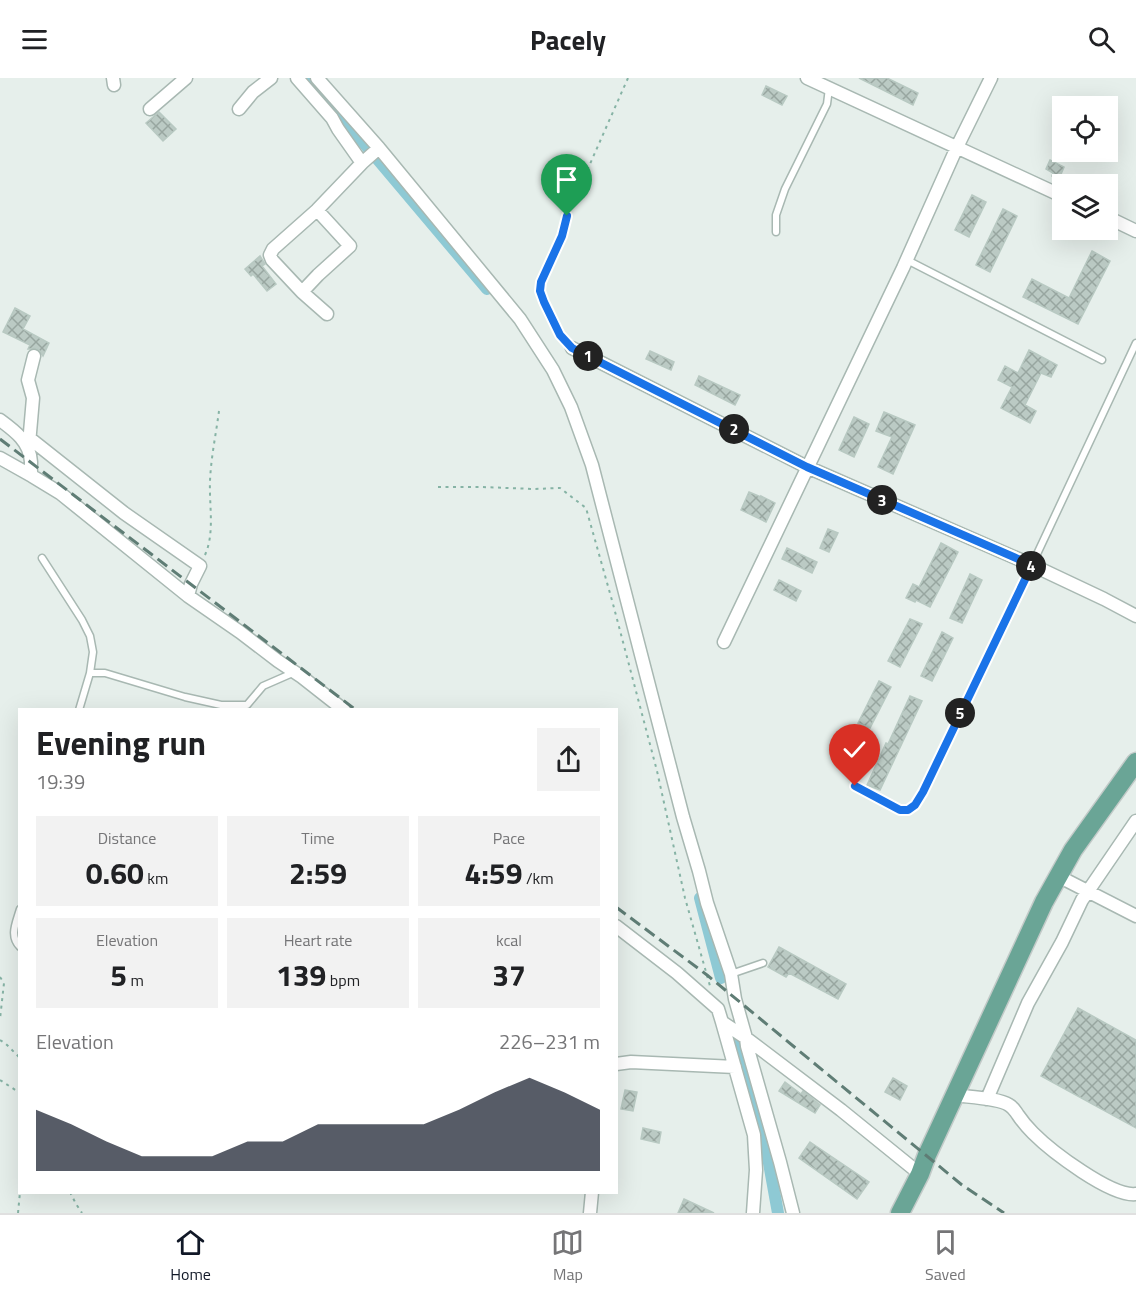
<!DOCTYPE html>
<meta charset="utf-8">
<style>
:root{--surface:#fff;--page:#f2f2f2;--text:#202124;--muted:#757577;--line:#e0e0e0;--accent:#111827}
body{margin:0;font-family:"Titillium Web",sans-serif;background:var(--page);color:var(--text);height:100vh;display:flex;flex-direction:column;font-size:22px;white-space:nowrap}
*{box-sizing:border-box;margin:0}
p{font-size:20px;color:var(--muted)}
.icon{flex:none;width:33px;height:33px;fill:none;stroke:currentColor;stroke-width:2;stroke-linecap:round;stroke-linejoin:round}
.map{position:relative;flex:1;overflow:hidden}
.sheet{position:absolute;left:18px;top:630px;width:600px;height:486px;display:flex;flex-direction:column;background:var(--surface);border-radius:0px;box-shadow:0 6px 24px #0002}
.sheet>*{flex:none}
.tools{position:absolute;left:1052px;top:18px;display:grid;gap:12px}
.tools a{display:grid;place-items:center;width:66px;height:66px;border-radius:0px;background:var(--surface);box-shadow:0 6px 24px #0002;font-size:30px}
.pin{position:absolute;display:grid;place-items:center;width:51px;height:51px;color:#fff;margin:-62px -26px;border-radius:50% 50% 50% 0;rotate:-45deg;box-shadow:0 0 6px #0007}
.pin .icon{rotate:45deg}
.km{position:absolute;width:30px;height:30px;margin:-15px;border-radius:50%;background:#222;color:#fff;font-size:16px;line-height:30px;text-align:center}
.round{display:grid;place-items:center;flex:none;width:63px;height:63px;border-radius:0px;background:var(--page)}
.headline{display:flex;align-items:center;justify-content:space-between;height:102px;padding:0 18px}
h1{font-size:33px;font-weight:700;line-height:45px}
.figures{display:grid;grid-template-columns:repeat(3,1fr);gap:9px;height:102px;padding:6px 18px}
.figures div{display:grid;align-content:center;border-radius:0px;background:var(--page);text-align:center}
.figures b{font-size:30px;font-weight:700}
.figures small{font-size:16px;font-weight:400}
.figures p{font-size:16px}
.chart{height:168px;padding:12px 18px}
.chart p{display:flex;justify-content:space-between}
.chart svg{width:100%;height:108px;margin-top:6px;fill:var(--accent);opacity:.7}
header{display:flex;justify-content:space-between;align-items:center;height:78px;padding:0 18px;background:var(--surface);font-size:27px;font-weight:700}
.dock{display:flex;justify-content:space-around;align-items:center;height:84px;border-top:2px solid var(--line);background:var(--surface);font-size:16px;color:var(--muted)}
.dock a{display:grid;justify-items:center;gap:3px}
.dock .selected{color:var(--accent)}
.map>svg:first-child{display:block}
</style>
<header><svg class="icon" aria-label="menu" viewBox="0 0 24 24"><path d="M4 6h16M4 12h16M4 18h16"/></svg>Pacely<svg class="icon" aria-label="search" viewBox="0 0 24 24"><circle cx="10" cy="10" r="6"/><path d="M15 15l6 6"/></svg></header>
<div class="map">
<svg width="1136" height="1135" viewBox="0 0 1136 1135">
<defs>
<pattern id="building-cross-hatch" width="8" height="8" patternUnits="userSpaceOnUse" patternTransform="scale(1.5)"><rect width="8" height="8" fill="#bbcac4"/><path d="M0 0l8 8M0 8l8-8" fill="none" stroke="#98a6a0"/></pattern>
</defs>
<rect width="100%" height="100%" fill="#e6efeb"/>
<g fill="none" stroke-linecap="round" stroke-linejoin="round">
<path stroke="#8ec9d4" stroke-width="12" d="M309,0L487,211
M700,820L721,900
M735,962L765,1063L778,1135"/>
</g>
<path fill="url(#building-cross-hatch)" stroke="#b8c9c2" stroke-width="1.5" d="M859,0H887L918,15L913,27Z
M766,8L787,18L782,27L762,17Z
M159,34L176,51L163,63L146,45Z
M1050,82L1064,89L1059,101L1052,98L1053,95L1046,91Z
M972,117L986,124L969,159L955,152Z
M1003,131L1017,138L990,194L976,187Z
M1092,173L1110,183L1078,246L1023,219L1032,201L1069,220Z
M260,178L265,186L262,188L276,206L267,213L253,196L251,198L245,191Z
M15,230L30,238L23,251L49,265L43,278L39,272L35,270L30,271H28L30,267L3,254Z
M1029,272L1057,287L1051,299L1041,295L1025,327L1036,333L1030,345L1001,330L1012,309L998,302L1005,288L1018,295Z
M650,273L674,284L671,292L646,281Z
M699,298L740,317L735,327L695,307Z
M884,334L915,347L893,396L878,389L892,359L876,353Z
M854,339L869,346L854,379L839,372Z
M749,414L761,419V418L775,425L766,444L741,432Z
M828,451L838,455L829,474L820,470Z
M941,465L958,474L930,529L916,522L915,524L906,520L913,506L919,509Z
M787,470L817,484L812,495L782,481Z
M970,496L982,502L962,545L950,540Z
M779,502L801,513L796,523L774,512Z
M910,541L922,546L900,589L888,583Z
M942,554L953,560L932,603L921,598Z
M879,603L891,609L870,650L858,645Z
M910,618L922,623L880,712L867,707L886,665L888,666Z
M779,869L846,906L838,921L789,895L786,899L768,889Z
M1078,930L1136,962V1050L1041,998Z
M893,1000L907,1008L900,1022L885,1014Z
M785,1004L801,1016L803,1013L820,1027L815,1035L779,1013Z
M625,1012L637,1014L633,1033L621,1031Z
M643,1050L661,1054L659,1065L641,1061Z
M810,1064L869,1104L857,1121L799,1080Z
M684,1121L714,1135H678Z"/>
<g fill="none" stroke-linecap="round" stroke-linejoin="round">
<g stroke="#a8b8b2" stroke-width="9">
<path id="lane" d="M776,154V137L785,111L827,26L829,10
M907,182L1102,282
M42,480L82,542L90,558L93,574L90,595
M79,632L90,595H105L185,619L221,627H247L263,608L295,594
M855,708L900,732H908L915,727L923,714L1030,491L1136,265
M20,831C16,845 9,858 20,869
M731,896L763,885"/>
</g>
<g stroke="#a8b8b2" stroke-width="15">
<path id="street" d="M113,0L114,7
M297,0L332,40L338,51L362,85L379,70
M317,0L379,70L520,241L553,292L571,329L592,387L683,739L699,793L707,825L731,896L735,921L746,960L747,968L780,1084L793,1135
M807,0L1062,118
M150,31L186,0
M239,31L253,14L271,0
M1107,139L1136,153
M302,214L318,197L350,168L317,132
M327,236L302,214L272,182L270,177L273,171L317,132L362,85
M572,270L807,389L1032,487L1104,521L1136,538
M0,342C15,353 30,364 31,384C31,389 30,393 32,398L60,415L188,518L240,554L278,583L302,599L344,632
M28,359L124,435L200,488L191,506L188,518
M29,366L33,320L28,302L34,278
M0,380L32,398
M724,564L903,190L957,69L991,0
M1058,798L1136,838
M616,848L677,895L718,931L722,944L746,960L841,1032L920,1096
M722,944L754,1057L756,1092L753,1135
M616,986L631,984L735,989
M954,1017C968,1019 999,1020 1009,1027C1014,1030 1015,1033 1018,1037C1022,1043 1028,1050 1033,1055C1051,1073 1111,1119 1136,1116
M987,1021L1028,925L1062,864L1082,822L1136,743
M590,1135L592,1114"/>
</g>
<g stroke="#c2cac8" stroke-width="21">
<path id="primary" d="M900,1135L920,1096L927,1077L1044,824L1073,772L1136,684"/>
</g>
<path stroke="#86b3a5" stroke-width="2" stroke-dasharray="3 4.5" stroke-linecap="butt" d="M565,264L544,224L540,213L541,204L562,158L567,138L628,0
M438,409H482L534,411L560,410L586,430L613,526L657,693L685,820L710,908
M205,477C215,455 209,427 210,403C211,379 216,356 219,333
M0,899L4,905L0,941
M0,962L6,966L20,980
M0,1002L20,1015
M70,1114L76,1126L82,1135
M18,1135L20,1114"/>
<use href="#lane" stroke="#fff" stroke-width="6"/>
<use href="#street" stroke="#fff" stroke-width="12"/>
<use href="#primary" stroke="#6aa596" stroke-width="18"/>
<path stroke="#5f7d75" stroke-width="3" stroke-dasharray="12 6" stroke-linecap="butt" d="M0,361L356,632
M616,829L707,897L962,1107L1004,1135"/>
</g>
<g fill="none" stroke-linecap="round" stroke-linejoin="round">
<g stroke="#fff" stroke-width="12">
<path id="route" d="M567,138L562,158L541,204L540,213L544,224L560,257L572,270L807,389L1032,487L923,714L915,727L908,732H900L855,708"/>
</g>
<use href="#route" stroke="#1a73e8" stroke-width="8"/>
</g>
</svg>
<div class="tools">
<a><svg class="icon" aria-label="locate" viewBox="0 0 24 24"><circle cx="12" cy="12" r="6"/><path d="M12 2v4M12 18v4M2 12h4M18 12h4"/></svg></a>
<a><svg class="icon" aria-label="layers" viewBox="0 0 24 24"><path d="M12 4l9 5-9 5-9-5zM3 14l9 5 9-5"/></svg></a>
</div>
<div class="pin" style="left:567px;top:138px;background:#1e9e55"><svg class="icon" aria-label="arrive" viewBox="0 0 24 24"><path d="M6 21V4h12l-3 4 3 4H6"/></svg></div>
<div class="pin" style="left:855px;top:708px;background:#d93025"><svg class="icon" aria-label="check" viewBox="0 0 24 24"><path d="M5 12l5 5 9-10"/></svg></div>
<b class="km" style="left:588px;top:278px">1</b>
<b class="km" style="left:734px;top:351px">2</b>
<b class="km" style="left:882px;top:422px">3</b>
<b class="km" style="left:1031px;top:488px">4</b>
<b class="km" style="left:960px;top:635px">5</b>
<section class="sheet">
<div class="headline"><div><h1>Evening run</h1><p>19:39</p></div><a class="round"><svg class="icon" aria-label="share" viewBox="0 0 24 24"><path d="M12 15V3M7 8l5-5 5 5M5 13v7h14v-7"/></svg></a></div>
<div class="figures">
<div><p>Distance</p><b>0.60<small> km</small></b></div>
<div><p>Time</p><b>2:59</b></div>
<div><p>Pace</p><b>4:59<small> /km</small></b></div>
</div>
<div class="figures">
<div><p>Elevation</p><b>5<small> m</small></b></div>
<div><p>Heart rate</p><b>139<small> bpm</small></b></div>
<div><p>kcal</p><b>37</b></div>
</div>
<div class="chart"><p><span>Elevation</span>226–231 m</p>
<svg viewBox="0 0 160 44" preserveAspectRatio="none"><path d="M0 44V19L10 25L20 32L30 38L40 38L50 38L60 32L70 32L80 25L90 25L100 25L110 25L120 19L130 12L140 6L150 12L160 19V44z"/></svg>
</div>
</section>
</div>
<nav class="dock">
<a class="selected"><svg class="icon" aria-label="home" viewBox="0 0 24 24"><path d="M3 11l9-7 9 7M6 9v11h12V9"/></svg>Home</a>
<a><svg class="icon" aria-label="map" viewBox="0 0 24 24"><path d="M3 6l6-2 6 2 6-2v14l-6 2-6-2-6 2zM9 4v14M15 6v14"/></svg>Map</a>
<a><svg class="icon" aria-label="saved" viewBox="0 0 24 24"><path d="M7 4h10v16l-5-4-5 4z"/></svg>Saved</a>
</nav>
